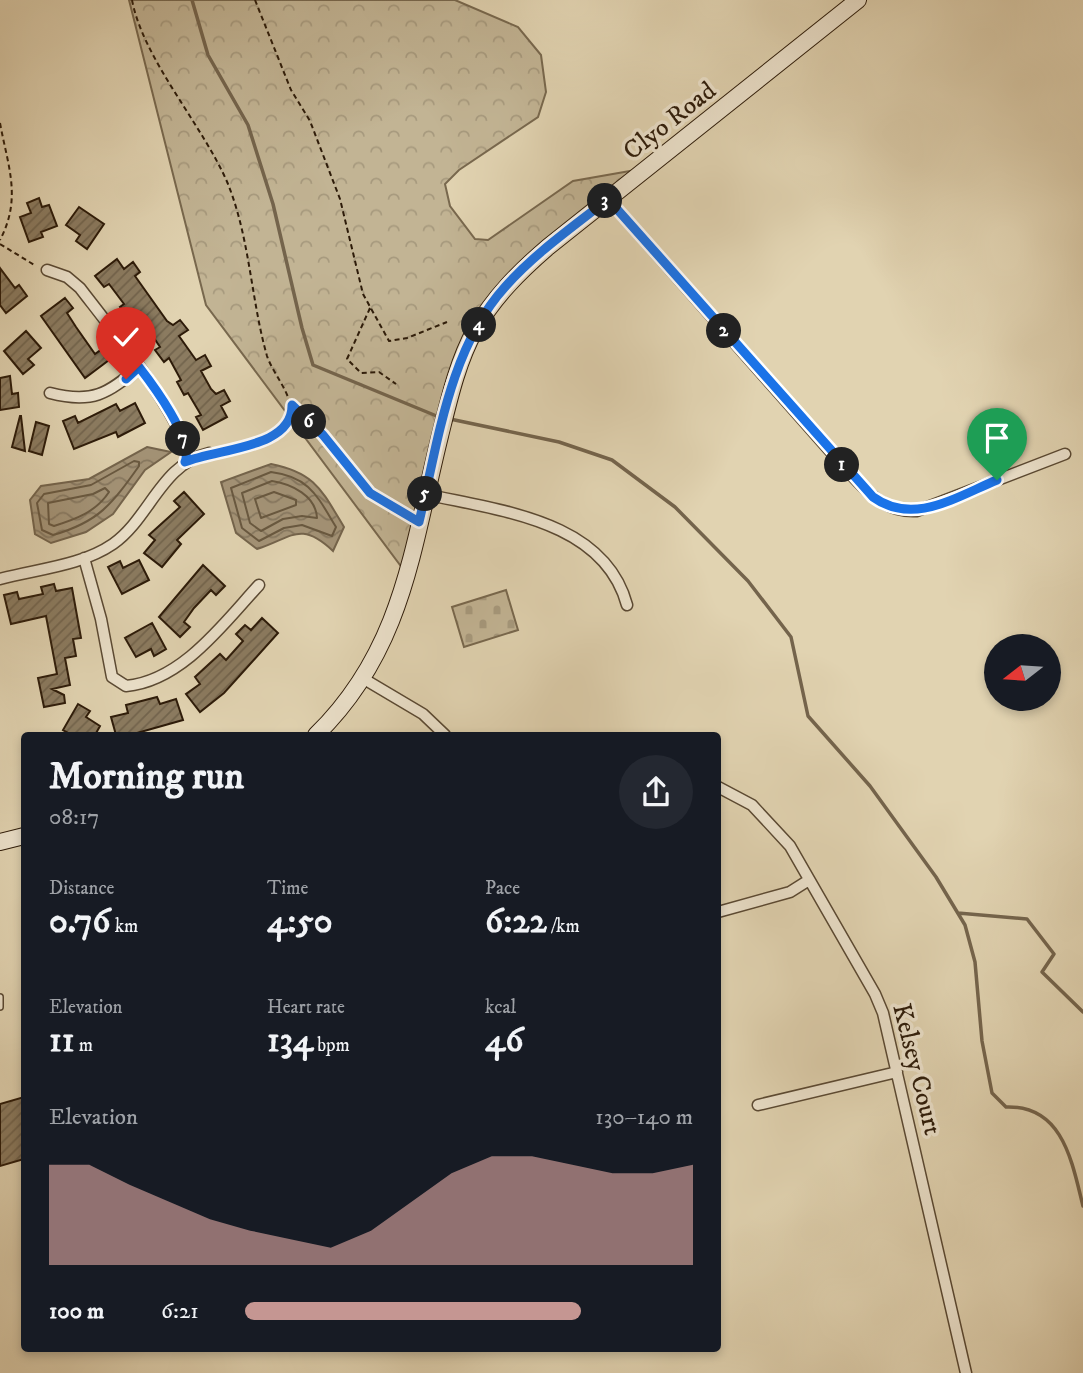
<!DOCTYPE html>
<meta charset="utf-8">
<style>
:root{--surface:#171b24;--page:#242831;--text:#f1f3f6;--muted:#9ea1a6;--accent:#c59692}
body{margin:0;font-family:"IM FELL DW Pica",serif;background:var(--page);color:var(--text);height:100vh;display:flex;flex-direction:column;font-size:26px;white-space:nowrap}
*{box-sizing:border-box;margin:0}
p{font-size:23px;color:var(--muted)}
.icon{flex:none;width:38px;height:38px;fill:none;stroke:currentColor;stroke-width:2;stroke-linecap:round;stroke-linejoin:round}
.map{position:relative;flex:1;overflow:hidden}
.details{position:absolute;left:21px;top:732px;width:700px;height:620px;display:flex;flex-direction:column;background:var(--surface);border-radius:7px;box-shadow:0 4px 10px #0003}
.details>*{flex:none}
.needle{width:46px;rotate:253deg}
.controls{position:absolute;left:984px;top:634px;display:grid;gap:14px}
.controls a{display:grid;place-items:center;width:77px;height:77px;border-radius:50%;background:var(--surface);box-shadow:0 4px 10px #0003;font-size:35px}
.pin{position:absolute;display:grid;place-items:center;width:60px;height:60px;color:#fff;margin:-72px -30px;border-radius:50% 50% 50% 0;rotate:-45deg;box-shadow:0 0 7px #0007}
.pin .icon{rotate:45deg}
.km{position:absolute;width:35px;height:35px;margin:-18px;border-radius:50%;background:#222;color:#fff;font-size:19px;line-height:35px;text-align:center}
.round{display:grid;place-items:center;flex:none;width:74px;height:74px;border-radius:37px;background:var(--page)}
.headline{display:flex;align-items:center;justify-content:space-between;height:119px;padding:0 28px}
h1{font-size:38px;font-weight:700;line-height:52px}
.metrics{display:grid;grid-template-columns:repeat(3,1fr);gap:10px;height:119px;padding:7px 28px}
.metrics div{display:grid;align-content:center}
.metrics b{font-size:35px;font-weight:700}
.metrics small{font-size:19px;font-weight:400}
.metrics p{font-size:19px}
.chart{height:196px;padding:14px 28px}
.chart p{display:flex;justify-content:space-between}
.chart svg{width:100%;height:126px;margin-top:7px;fill:var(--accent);opacity:.7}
ul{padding:0 28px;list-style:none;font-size:23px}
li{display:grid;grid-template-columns:112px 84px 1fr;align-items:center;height:52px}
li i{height:18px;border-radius:9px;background:var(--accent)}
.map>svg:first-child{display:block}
</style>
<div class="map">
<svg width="1083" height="1373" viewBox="0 0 1083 1373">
<defs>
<pattern id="forest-crowns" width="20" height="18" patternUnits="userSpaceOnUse" patternTransform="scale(1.75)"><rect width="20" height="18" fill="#c2b494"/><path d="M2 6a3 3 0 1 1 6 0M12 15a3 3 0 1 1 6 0" fill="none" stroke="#a79a7e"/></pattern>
<pattern id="cemetery-stones" width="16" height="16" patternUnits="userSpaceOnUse" patternTransform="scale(1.75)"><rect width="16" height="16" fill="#c2b494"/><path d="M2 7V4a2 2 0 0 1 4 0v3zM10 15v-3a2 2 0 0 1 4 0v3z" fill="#a79a7e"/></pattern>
<pattern id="water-waves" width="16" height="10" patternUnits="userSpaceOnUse" patternTransform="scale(1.75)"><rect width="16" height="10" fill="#a49478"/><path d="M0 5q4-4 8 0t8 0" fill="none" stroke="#867861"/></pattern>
<pattern id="building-hatch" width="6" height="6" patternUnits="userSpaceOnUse" patternTransform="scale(1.75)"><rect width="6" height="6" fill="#8b7b60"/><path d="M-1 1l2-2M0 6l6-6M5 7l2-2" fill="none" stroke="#72644d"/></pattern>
</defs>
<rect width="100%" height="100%" fill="#e1d3b1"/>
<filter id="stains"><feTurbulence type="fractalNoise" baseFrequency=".00286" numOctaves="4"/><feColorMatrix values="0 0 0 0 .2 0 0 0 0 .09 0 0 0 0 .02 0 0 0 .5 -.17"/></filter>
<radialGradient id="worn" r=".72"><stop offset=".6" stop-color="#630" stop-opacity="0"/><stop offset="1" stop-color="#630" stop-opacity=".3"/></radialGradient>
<path fill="url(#forest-crowns)" stroke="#78684e" stroke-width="2" d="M129,0H455L518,27L541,55L546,92L538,117L459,170L445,184L450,206L475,239L488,240L573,181L647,168L548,247L474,332L406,573L206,305Z"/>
<path fill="url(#cemetery-stones)" stroke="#78684e" stroke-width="2" d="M506,590L518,630L464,647L452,607Z"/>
<path fill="url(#water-waves)" stroke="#74644c" stroke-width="2" d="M147,447L171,452L145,470L113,514L86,532L51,543L35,534L30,500L41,486L89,479Z
M271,464C316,473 322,491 344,527L333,551C300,520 292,538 257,549L236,533L221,482Z"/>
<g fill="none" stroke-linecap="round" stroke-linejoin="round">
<path stroke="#685840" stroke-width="2" d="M134,461L139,462V466C112,504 99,522 53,535L42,530L37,503L44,494L91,485Z
M271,472C310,477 317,496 336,527L332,536L302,525L284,528L259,541L242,528L231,488Z
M272,481C292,484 316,496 317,518L302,516L283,519L261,531L250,523L242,493Z
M105,488L109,492C96,512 76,519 54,526L49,524L48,503L93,494Z
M274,492L296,500V505L261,518L255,499Z"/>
<path stroke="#74644c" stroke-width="3.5" d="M192,0L208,55L248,125L273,204L302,328L313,365L439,417
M450,419L559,442L612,460L675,507L748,581L791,637L808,716L870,786L936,877L965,925L975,962L982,1041L992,1093L1006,1107C1063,1105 1072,1162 1083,1206
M958,913L1027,919L1054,954L1042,972L1083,1012"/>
</g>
<path fill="url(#building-hatch)" stroke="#2d1b09" stroke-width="2" d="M39,198L42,207L49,205L57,226L41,232L43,237L29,242L20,217L31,213L27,203Z
M79,207L104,224L87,249L76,241L80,235L66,225Z
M117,259L124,269L133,262L140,272L135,276L167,321L173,325L180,320L188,330L179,336L196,360L205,355L211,366L201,371L211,389L216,394L224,390L230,401L221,406L227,417L203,430L196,417L201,415L188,393L184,395L177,382L181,380L169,358L164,362L155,350L160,347L146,326L134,313L128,318L120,307L124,304L109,284L104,287L95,276Z
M0,268L15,288L19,285L27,296L6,313L0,305Z
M65,298L73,308L67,313L76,327L95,354L102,349L109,360L85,378L41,316Z
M26,331L41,348L28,359L34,365L23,374L4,351Z
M10,376L12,394L18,393L19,407L0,410V378Z
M135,403L145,423L118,437L116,432L74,449L63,421L75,416L78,423L116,404L120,411Z
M20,416H21L25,451L12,447Z
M36,422L49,426L42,455L29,451Z
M184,492L204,514L177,540L181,544L162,567L144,553L155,540L149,535L180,507L174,501Z
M139,560L149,580L122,594L108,567L120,561L123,568Z
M203,565L225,586L216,595L211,590L194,608L184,622L190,627L180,637L159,617Z
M54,584L56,591L72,588L81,638L73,639L76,656L65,658L70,685L52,689L64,695L65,703L44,707L38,678L57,674L46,616L11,624L4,595L17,592L19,599L43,594L41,587Z
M262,618L278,633L224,693L200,712L186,694L200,684L195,677L220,654L226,660L243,641L236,634L245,625L251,630Z
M152,623L166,649L154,656L151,649L136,657L125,638Z
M157,697L160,704L176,699L183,720L130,735H116L111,717L128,713L126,705Z
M78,704L90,711L86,717L100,726L95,735H72L63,730Z
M24,1097V1159L0,1166V1104Z"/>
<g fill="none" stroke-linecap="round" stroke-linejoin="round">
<g stroke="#5a4933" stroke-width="8">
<path id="lane" d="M0,997V1007"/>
</g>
<g stroke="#5a4933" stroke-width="13">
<path id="street" d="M608,199L845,468C866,491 884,513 917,511L1065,454
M47,270L67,277L80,288C101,316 197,432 185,462
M50,393C92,404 108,394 139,367
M425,494C500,511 604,520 627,605
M84,558L101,619L112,677L126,686C182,681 224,623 259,585
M0,579C37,569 81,566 113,544C150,518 161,464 209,453
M364,679L423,714L445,735
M718,787L752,805L790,846L875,994L883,1013L966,1373
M718,912L790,892L809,880
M758,1105L897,1072"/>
</g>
<g stroke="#2d1b09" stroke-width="18">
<path id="secondary" d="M316,735C403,650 412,549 440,436C449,400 457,363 475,330C494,297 519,272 548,247L858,0
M0,842L24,836"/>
</g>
<path stroke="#2d1b09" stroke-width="2" stroke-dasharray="5 3.5" stroke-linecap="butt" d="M132,0C143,59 204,127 228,184C250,239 251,300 267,356C274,377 300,402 288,424C276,444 241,446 220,450
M255,0L291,90L310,121L340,199L363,294L389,341L407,338L447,322
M0,123C8,167 22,198 0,240
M0,244L36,266
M370,308L347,359L361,373L379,372L396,384
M292,406L323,435L370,493L406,514"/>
<use href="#lane" stroke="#ece2cc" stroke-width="5"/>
<use href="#street" stroke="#ece2cc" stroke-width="10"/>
<use href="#secondary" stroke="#ece2cc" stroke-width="16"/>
</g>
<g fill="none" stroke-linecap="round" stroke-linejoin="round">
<g stroke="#fff" stroke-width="14">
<path id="route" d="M126,379L139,367C153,385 194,440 185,462C217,448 293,449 292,405L323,435L370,493L419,522C438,443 449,349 505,287C535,253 573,227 608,199L873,497C913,526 956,497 997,480"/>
</g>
<use href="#route" stroke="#1a73e8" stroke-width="9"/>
</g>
<g text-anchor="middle" stroke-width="7" stroke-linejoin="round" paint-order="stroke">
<g font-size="26" fill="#2d1b09" stroke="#ece2cc">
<text transform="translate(669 120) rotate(-38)" y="9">Clyo Road</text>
<text transform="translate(918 1069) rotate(76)" y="9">Kelsey Court</text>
</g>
</g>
<rect width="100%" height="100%" filter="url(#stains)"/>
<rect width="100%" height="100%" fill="url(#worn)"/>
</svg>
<div class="controls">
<a><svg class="needle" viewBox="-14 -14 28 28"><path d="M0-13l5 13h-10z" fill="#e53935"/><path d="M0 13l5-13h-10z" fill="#9ea1a6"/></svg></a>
</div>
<div class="pin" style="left:997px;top:480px;background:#1e9e55"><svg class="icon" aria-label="arrive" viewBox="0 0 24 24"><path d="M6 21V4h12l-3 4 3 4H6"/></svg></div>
<div class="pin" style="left:126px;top:379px;background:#d93025"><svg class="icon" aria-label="check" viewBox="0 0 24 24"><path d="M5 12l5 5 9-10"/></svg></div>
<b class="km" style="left:842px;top:465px">1</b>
<b class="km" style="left:724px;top:331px">2</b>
<b class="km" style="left:605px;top:201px">3</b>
<b class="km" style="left:479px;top:325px">4</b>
<b class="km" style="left:425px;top:494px">5</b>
<b class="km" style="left:309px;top:422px">6</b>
<b class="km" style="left:183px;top:439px">7</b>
<section class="details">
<div class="headline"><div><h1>Morning run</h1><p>08:17</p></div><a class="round"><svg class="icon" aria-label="share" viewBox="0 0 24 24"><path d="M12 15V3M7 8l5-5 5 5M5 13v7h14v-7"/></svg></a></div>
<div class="metrics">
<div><p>Distance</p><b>0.76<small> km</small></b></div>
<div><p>Time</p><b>4:50</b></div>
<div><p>Pace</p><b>6:22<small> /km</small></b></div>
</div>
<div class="metrics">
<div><p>Elevation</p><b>11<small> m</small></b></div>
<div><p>Heart rate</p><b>134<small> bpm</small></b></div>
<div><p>kcal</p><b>46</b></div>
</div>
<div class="chart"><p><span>Elevation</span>130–140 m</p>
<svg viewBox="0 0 160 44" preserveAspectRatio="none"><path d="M0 44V9L10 9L20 16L30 22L40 28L50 32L60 35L70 38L80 32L90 22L100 12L110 6L120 6L130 9L140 12L150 12L160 9V44z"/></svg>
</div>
<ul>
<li><b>100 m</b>6:21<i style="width:75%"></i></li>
</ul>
</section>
</div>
